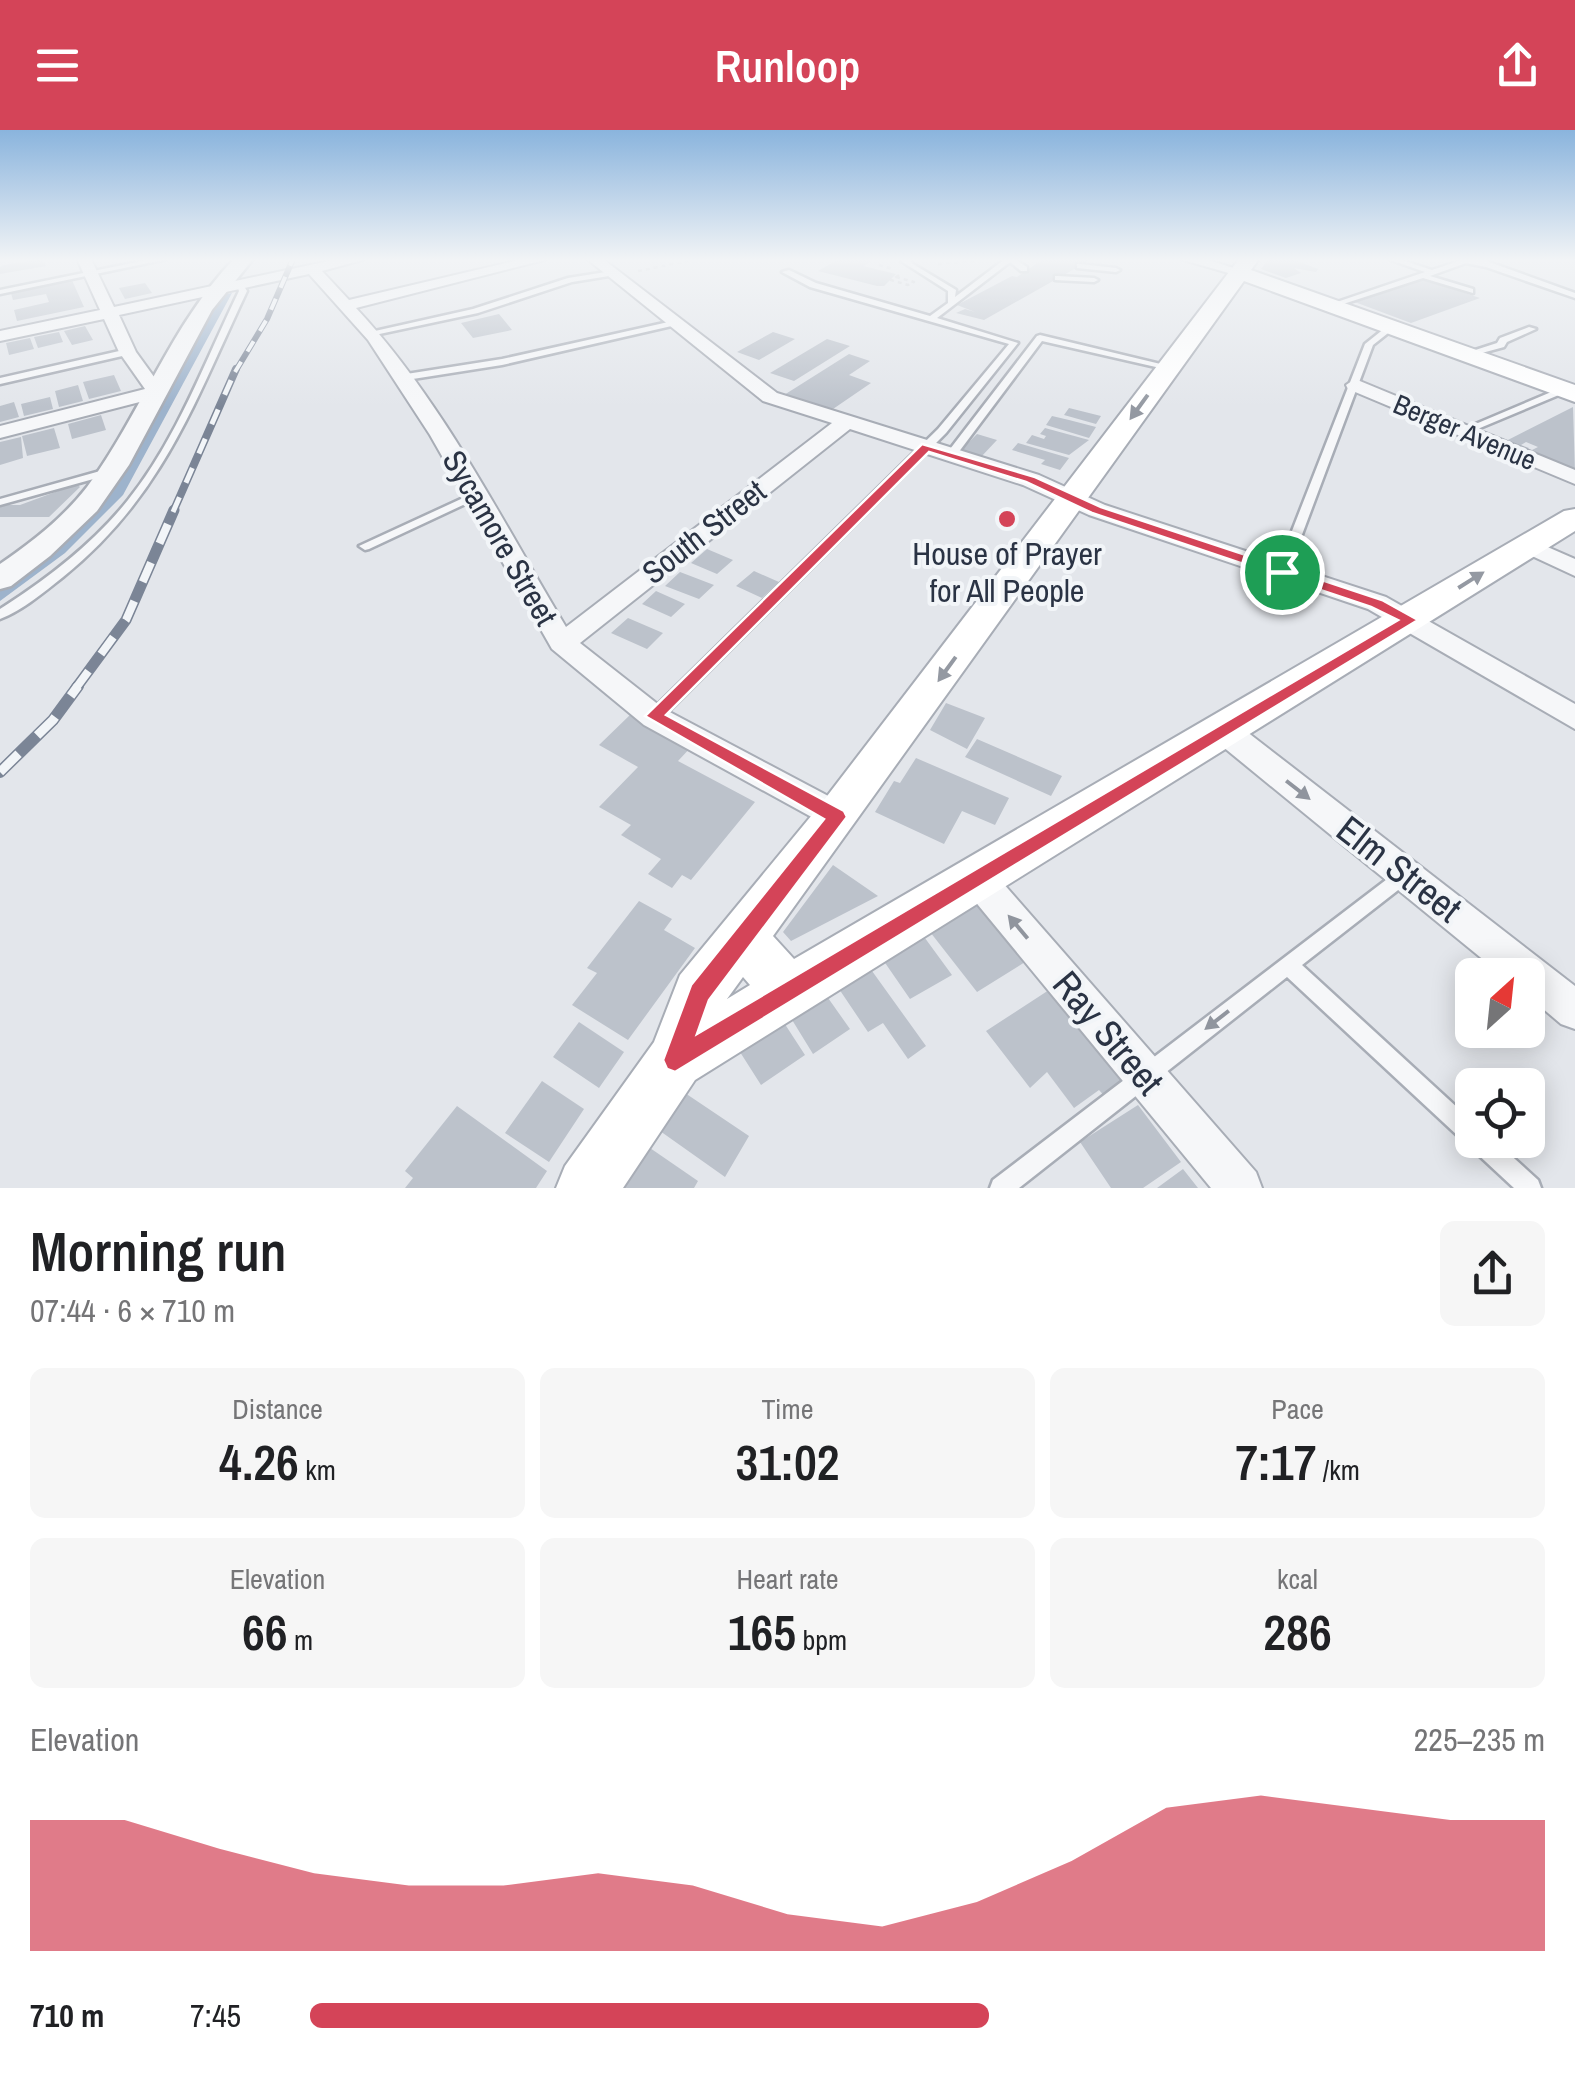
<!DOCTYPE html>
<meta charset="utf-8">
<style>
:root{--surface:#fff;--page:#f6f6f6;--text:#202124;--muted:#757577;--accent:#d44458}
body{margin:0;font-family:"Archivo Narrow",sans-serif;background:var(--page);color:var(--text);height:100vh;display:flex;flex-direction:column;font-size:38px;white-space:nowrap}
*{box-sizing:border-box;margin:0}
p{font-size:32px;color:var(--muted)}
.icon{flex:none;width:55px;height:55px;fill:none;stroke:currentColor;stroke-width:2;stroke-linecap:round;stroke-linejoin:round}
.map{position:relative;height:1058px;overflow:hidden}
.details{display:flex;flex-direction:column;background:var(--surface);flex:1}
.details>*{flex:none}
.needle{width:65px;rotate:27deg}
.fabs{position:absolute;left:1455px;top:828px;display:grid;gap:20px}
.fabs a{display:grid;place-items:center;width:90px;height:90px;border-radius:15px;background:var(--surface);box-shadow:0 5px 25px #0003;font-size:50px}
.pin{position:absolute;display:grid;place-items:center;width:85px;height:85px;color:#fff;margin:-42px;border:5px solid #fff;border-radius:50%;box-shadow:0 2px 10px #0007}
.round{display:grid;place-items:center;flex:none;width:105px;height:105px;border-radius:15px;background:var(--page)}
.headline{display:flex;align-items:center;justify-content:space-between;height:170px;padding:0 30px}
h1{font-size:55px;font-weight:600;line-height:75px}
.stats{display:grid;grid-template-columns:repeat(3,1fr);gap:15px;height:170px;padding:10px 30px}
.stats div{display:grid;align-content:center;border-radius:15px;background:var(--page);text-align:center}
.stats b{font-size:50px;font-weight:600}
.stats small{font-size:28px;font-weight:400}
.stats p{font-size:28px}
.chart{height:280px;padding:20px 30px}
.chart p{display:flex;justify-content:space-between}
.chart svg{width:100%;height:180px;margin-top:10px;fill:var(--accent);opacity:.7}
ul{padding:0 30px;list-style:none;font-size:32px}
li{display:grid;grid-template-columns:160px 120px 1fr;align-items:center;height:75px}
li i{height:25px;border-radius:12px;background:var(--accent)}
header{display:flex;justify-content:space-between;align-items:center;height:130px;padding:0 30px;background:var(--accent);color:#fff;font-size:45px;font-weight:600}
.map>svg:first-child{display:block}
</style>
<header><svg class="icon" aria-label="menu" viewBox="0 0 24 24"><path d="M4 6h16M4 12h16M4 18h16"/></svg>Runloop<svg class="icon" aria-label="share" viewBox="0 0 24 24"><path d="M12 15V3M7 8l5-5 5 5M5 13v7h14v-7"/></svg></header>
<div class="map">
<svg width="1575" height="1058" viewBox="0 0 1575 1058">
<rect width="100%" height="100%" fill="#e3e6eb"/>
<path fill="#9db3cc" d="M232,163L123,365L65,423L0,471V461L32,438L109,366L221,165Z"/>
<path fill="#bcc2cb" d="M42,129L46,136L0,144V137L4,135Z
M839,129H875L863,136L896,144L884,156H877L818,141Z
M1043,129H1092L984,190L956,183L965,179L975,182L957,175L1012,146L1017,147Z
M1268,129H1293L1318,139L1316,142L1294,138L1301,143L1286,148L1261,139Z
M71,148L84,177L17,191L14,180L49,172L46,164L13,170L10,160Z
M1422,149L1480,168L1411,193L1352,171Z
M145,153L152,163L125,169L119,158Z
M499,184L512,200L473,208L461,193Z
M85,196L93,210L72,215L64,201Z
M59,202L63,212L38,218L34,207Z
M773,202L795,209L759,230L737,222Z
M30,208L34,219L9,225L6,213Z
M827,209L850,216L794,251L770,243Z
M849,224L870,231L849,245L871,253L833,279L784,265Z
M114,245L121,261L89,269L83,252Z
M78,255L83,271L59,277L55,261Z
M50,267L53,279L24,286L21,274Z
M14,272L19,287L0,292V276Z
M1573,277L1575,343L1526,323L1538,317L1526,312L1521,315L1529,318L1523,322L1502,313Z
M1069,278L1101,286L1096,294L1064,285Z
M101,285L106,300L72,309L68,294Z
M1052,286L1069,290L1096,297L1089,308L1046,295Z
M54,298L60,318L27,326L22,306Z
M1045,298L1089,310L1069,325L1026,313L1032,305L1044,309L1046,306L1040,304Z
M977,304L997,310L981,327L960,321Z
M21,307L23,328L0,335V312Z
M1018,313L1069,328L1060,340L1041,334L1045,330L1012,320Z
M77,354L80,357L49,387H0V375H20Z
M707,419L733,430L717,444L691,433Z
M754,441L779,452L762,468L736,456Z
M680,442L714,455L699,469L665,456Z
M656,461L685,474L671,487L642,474Z
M628,488L663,503L647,519L611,503Z
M946,573L985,588L967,619L930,600Z
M631,584L692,616L678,631L755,672L691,750L682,745L672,758L648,744L661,729L621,705L631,695L599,677L638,637L599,615Z
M977,609L1062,646L1051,666L965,627Z
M916,628L1009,668L995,695L962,681L944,714L875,682L894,651L900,653Z
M833,735L878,766L791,811L783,802Z
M639,771L672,789L664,800L695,818L628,910L572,875L597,843L587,838Z
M973,771L1025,832L977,862L927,798Z
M922,804L952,845L910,869L881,827Z
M867,834L926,916L908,929L883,893L868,902L835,853Z
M821,858L850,899L813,924L786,880Z
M1049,860L1128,953L1107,969L1099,960L1074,978L1047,942L1030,958L986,901Z
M777,882L805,925L761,955L733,911Z
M579,892L624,922L599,958L553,927Z
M542,951L584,979L549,1032L505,1003Z
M685,963L749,1006L725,1047L660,1001Z
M1138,975L1181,1032L1143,1058H1111L1080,1012Z
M457,976L547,1041L536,1058H405L413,1048L405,1041Z
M650,1018L698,1051L694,1058H624Z
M1183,1039L1198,1058H1157Z"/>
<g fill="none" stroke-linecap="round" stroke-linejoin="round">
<g stroke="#a8adb6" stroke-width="5">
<path id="service" d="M152,129H167L0,164V160Z
M903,129H912L910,131L913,134L956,160L955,167L1005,129H1015L1027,137V141H1021L1010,132L937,188L1018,213L946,303L659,591H649L647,587L649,583L938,299L1009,214L810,157L782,142L789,140L816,153L930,186L948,173V161L901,131Z
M1388,129H1399L1432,140L1465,129H1481L1575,163V168L1486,137L1466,133L1430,146L1473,159V163L1423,148L1334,177V173L1425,142Z
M1080,134L1116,138L1120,140L1116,142L1077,138V134Z
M612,141H615V145L572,152L478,183L370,206L366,203L473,179L568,148Z
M1058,146L1094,148L1098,150L1094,152L1055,150V146Z
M236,153H242L247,161C194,273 163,366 63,447C44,462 23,480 0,489V479C47,449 93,414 128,370C177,309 205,231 239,161Z
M673,191L677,193L676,195L502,235L400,251L395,248L400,245L502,229Z
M1390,194L1397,196L1373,215L1288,442L1286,445H1278L1276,442L1365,214Z
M1529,197L1536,199L1507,212L1504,217L1467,227L1463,224L1497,213L1500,208Z
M1040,205L1173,237L1169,240L1042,211L955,327H947V323L1037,206Z
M128,219L131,220V224L0,254V248Z
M1563,257L1568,260L1566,262L1468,303L1459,301Z
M111,338L115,339V343L0,375V369Z
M474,363L480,366L478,368L369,419L365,420L359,416Z
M1405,737L1411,740L1414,745L1411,750L1302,835L1472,991V1010H1494L1538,1050L1541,1058H1514L1287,847L1019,1058H990L993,1050L1399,740Z"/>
</g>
<g stroke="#a8adb6" stroke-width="4">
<path id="minor" d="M77,129H91L114,177L338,129H366L322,141L349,170L523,129H548L356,178C442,270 501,389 566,497L832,293L763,271L587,129H603L777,263L1039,345L1105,375L1386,467L1575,574V599L1368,479L1089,385L1023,355L850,299L580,513L664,579L849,677L853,687L849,697L837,701L644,595L552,519L430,305L368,210L309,144L119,185L136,222L165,262L163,266L0,308V296L145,259L119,222L104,189L0,211V201L100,180Z
M1180,129H1205L1246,142L1239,146Z
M1355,249L1575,340V354L1348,259L1346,255Z
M1527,408L1575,429V446L1519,420L1515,415L1519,410Z
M1222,588L1233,591L1575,856V899L1561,894L1528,866V845H1502L1211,607L1207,599L1211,591Z
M976,732L988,736L1256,1042L1262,1058H1211L964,758L959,747L964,736Z"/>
</g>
<g stroke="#a8adb6" stroke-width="5">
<path id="tertiary" d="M234,129H253L212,180L129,335L97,381L50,426L11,456L0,459V434C32,412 63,388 87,357C141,284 170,196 234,129Z"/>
</g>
<g stroke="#a8adb6" stroke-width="4">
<path id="secondary" d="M1239,129H1259L1251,140L1575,255V272L1244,151L773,806L794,829L1564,381L1575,379V401L695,950L623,1058H556L565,1036L654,912L680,845L821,674ZM743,847L750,855L727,869Z"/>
</g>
<path stroke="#c1c4ca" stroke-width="2.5" stroke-dasharray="4 4" stroke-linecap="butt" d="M938,134L982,130
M879,135L893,139
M638,141L697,129
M896,147L914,152L908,155L891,150Z
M896,147L899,145"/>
<use href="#service" fill="#f6f7f9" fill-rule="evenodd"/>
<use href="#minor" fill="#f6f7f9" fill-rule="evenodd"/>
<use href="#tertiary" fill="#f6f7f9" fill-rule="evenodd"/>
<use href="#secondary" fill="#fff" fill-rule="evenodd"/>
<g stroke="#7b8596" stroke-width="6">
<path id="rail-far3" d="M235,242L267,189L293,129"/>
</g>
<g stroke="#7b8596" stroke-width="8">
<path id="rail-far2" d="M173,382L236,239"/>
</g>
<g stroke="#7b8596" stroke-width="11">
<path id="rail-far1" d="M76,558L126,490L174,380"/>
</g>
<g stroke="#7b8596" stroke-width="12">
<path id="rail" d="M0,642L53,590L78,556"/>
</g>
<use href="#rail-far3" stroke="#f2f5f8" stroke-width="4" stroke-dasharray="12" stroke-linecap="butt"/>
<use href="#rail-far2" stroke="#f2f5f8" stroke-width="5" stroke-dasharray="16" stroke-linecap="butt"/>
<use href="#rail-far1" stroke="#f2f5f8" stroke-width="8" stroke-dasharray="21" stroke-linecap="butt"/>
<use href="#rail" stroke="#f2f5f8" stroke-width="9" stroke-dasharray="26" stroke-linecap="butt"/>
</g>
<defs><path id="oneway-solid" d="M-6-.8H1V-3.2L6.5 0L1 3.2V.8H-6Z" transform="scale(2.5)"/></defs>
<g fill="#9499a2">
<use href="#oneway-solid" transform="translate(1139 277) rotate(126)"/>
<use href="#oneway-solid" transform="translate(1471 450) rotate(-32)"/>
<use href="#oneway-solid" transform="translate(947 539) rotate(126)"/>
</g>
<g fill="#90959e">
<use href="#oneway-solid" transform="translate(1298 660) rotate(38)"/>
<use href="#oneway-solid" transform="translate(1018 797) rotate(-130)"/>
<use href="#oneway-solid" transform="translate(1217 890) rotate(142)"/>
</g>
<linearGradient id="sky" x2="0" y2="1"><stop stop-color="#8ab4dd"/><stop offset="0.47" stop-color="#f2f4f6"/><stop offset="1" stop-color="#f2f4f6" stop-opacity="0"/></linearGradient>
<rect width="1575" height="277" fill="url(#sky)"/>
<path fill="#d44458" stroke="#fff" stroke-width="2.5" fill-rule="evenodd" d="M922,314L1035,347L1101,377L1382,470L1418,490L675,942L667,939L663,930L691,855L824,689L645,586ZM929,322L1026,352L1092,383L1371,477L1398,490L697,904L709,870L847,687L844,681L666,585Z"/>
<circle fill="#d44458" stroke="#f2f5f8" stroke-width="4" cx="1007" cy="389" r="10"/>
<g text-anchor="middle" stroke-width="8" stroke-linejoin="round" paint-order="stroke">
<g font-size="28" fill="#2a3344" stroke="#f2f5f8">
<text transform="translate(1465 302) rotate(23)" y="10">Berger Avenue</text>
</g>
<g font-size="32" fill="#2a3344" stroke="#f2f5f8">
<text transform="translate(704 402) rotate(-38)" y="11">South Street</text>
<text transform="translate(500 408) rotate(60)" y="11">Sycamore Street</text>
</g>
<g font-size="32" fill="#2a3344" stroke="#f2f5f8">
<text x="1007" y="435">House of Prayer<tspan x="1007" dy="37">for All People</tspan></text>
</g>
<g font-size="38" fill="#2a3344" stroke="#f2f5f8">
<text transform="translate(1399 739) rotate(38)" y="13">Elm Street</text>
<text transform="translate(1108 903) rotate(50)" y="13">Ray Street</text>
</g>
</g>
</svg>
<div class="fabs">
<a><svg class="needle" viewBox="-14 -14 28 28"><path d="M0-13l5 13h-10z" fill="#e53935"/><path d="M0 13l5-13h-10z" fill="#757577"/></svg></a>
<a><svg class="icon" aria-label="locate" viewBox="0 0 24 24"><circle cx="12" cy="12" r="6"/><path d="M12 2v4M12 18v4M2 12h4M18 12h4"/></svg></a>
</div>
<div class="pin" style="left:1282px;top:442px;background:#1e9e55"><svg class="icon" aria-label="arrive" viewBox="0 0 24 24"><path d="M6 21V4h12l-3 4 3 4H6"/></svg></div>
</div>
<section class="details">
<div class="headline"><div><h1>Morning run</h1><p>07:44 · 6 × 710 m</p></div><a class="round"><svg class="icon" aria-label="share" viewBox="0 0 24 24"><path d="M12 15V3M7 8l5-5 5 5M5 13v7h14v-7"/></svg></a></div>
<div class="stats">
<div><p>Distance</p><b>4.26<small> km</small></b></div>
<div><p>Time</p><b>31:02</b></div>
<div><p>Pace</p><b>7:17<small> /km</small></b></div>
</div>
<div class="stats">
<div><p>Elevation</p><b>66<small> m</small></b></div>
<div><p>Heart rate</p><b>165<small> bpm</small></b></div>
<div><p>kcal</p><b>286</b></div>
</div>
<div class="chart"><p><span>Elevation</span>225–235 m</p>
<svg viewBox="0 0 160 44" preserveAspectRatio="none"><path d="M0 44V12L10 12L20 19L30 25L40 28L50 28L60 25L70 28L80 35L90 38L100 32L110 22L120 9L130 6L140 9L150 12L160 12V44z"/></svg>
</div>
<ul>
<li><b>710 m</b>7:45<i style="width:55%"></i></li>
</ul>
</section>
